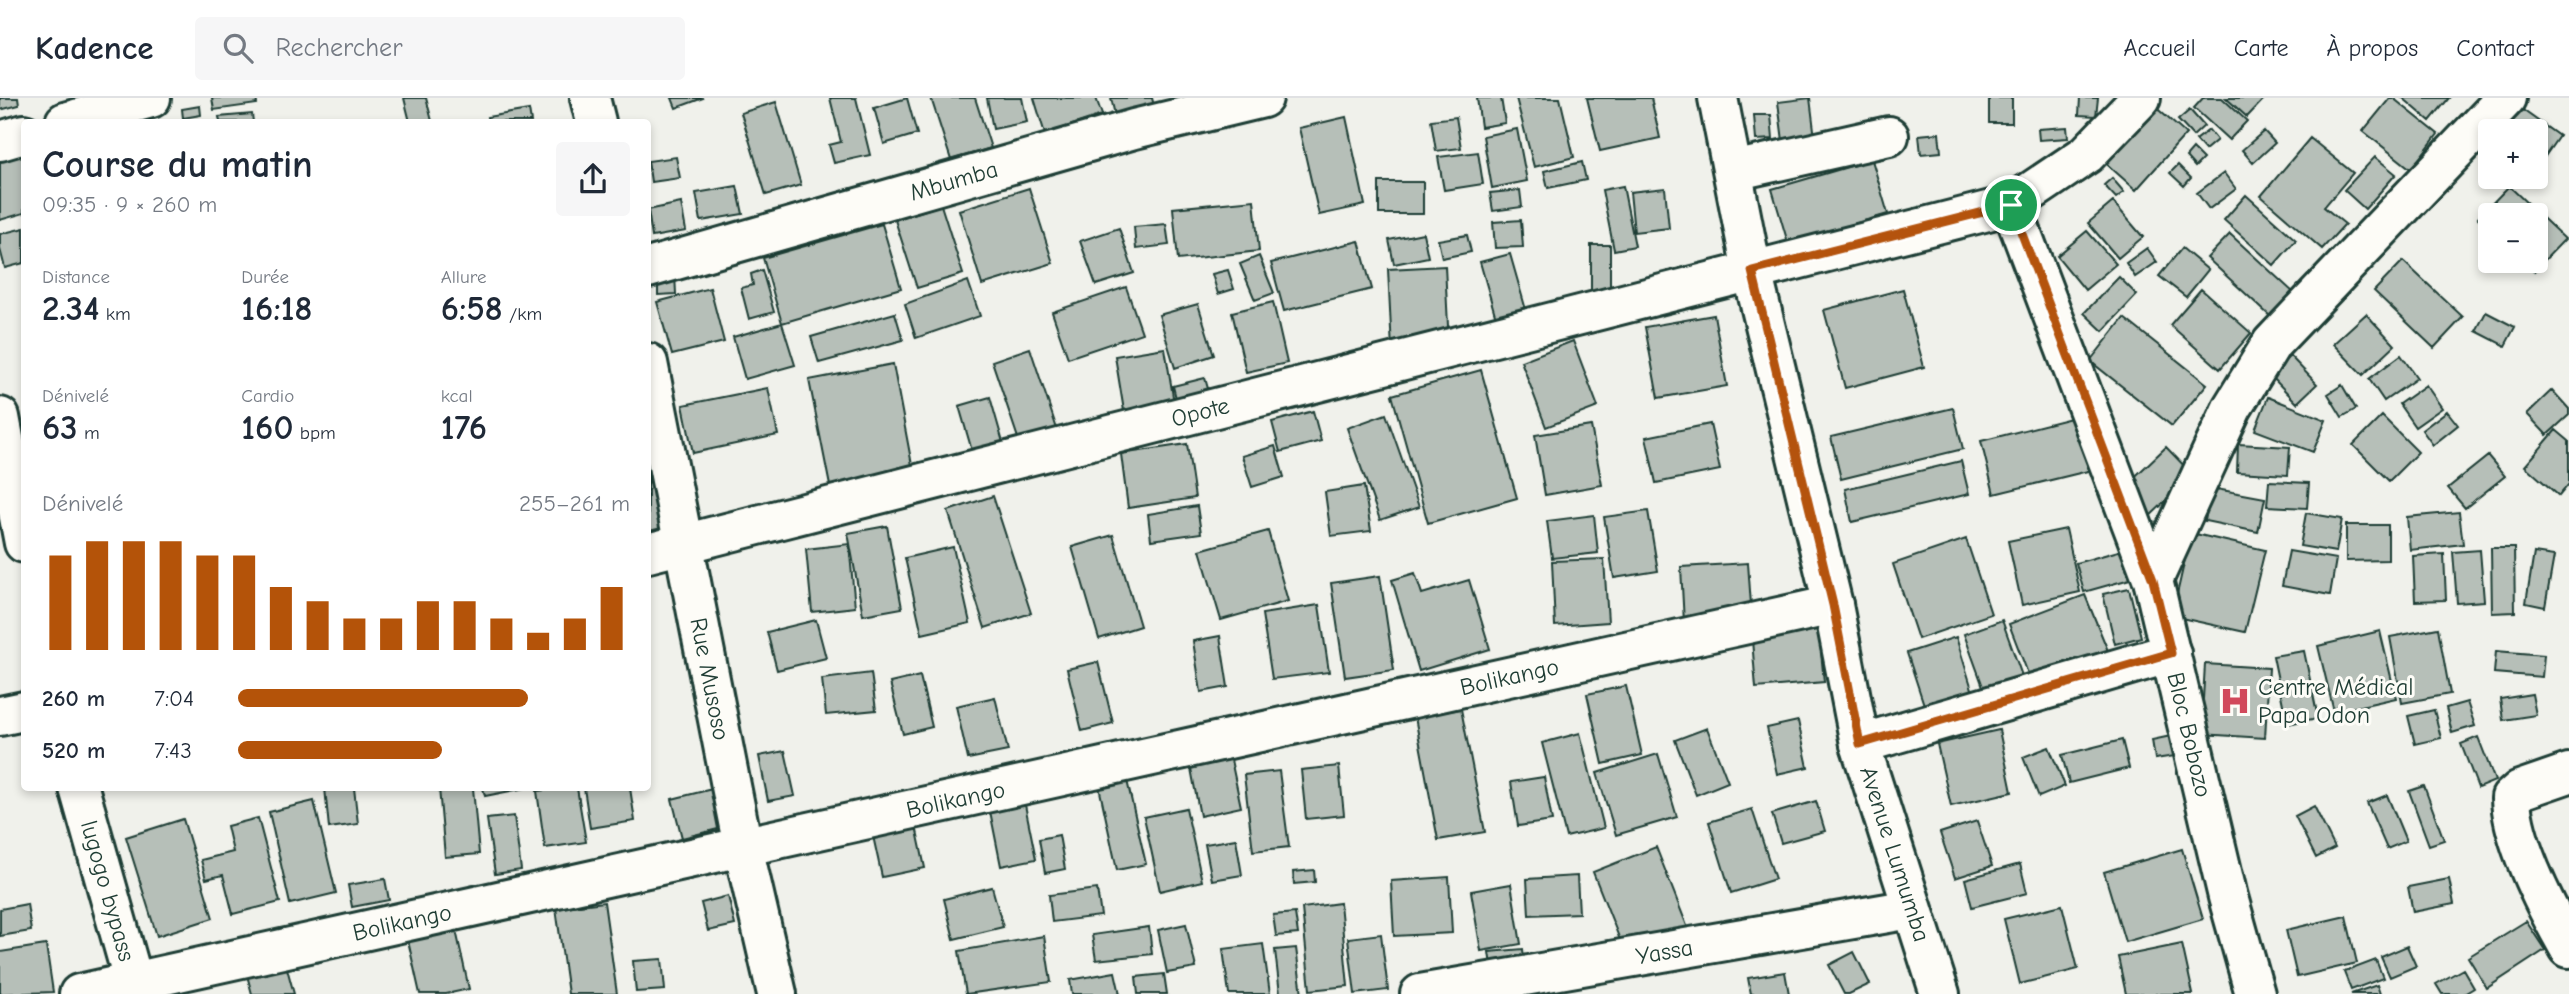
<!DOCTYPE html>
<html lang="fr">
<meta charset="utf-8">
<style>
:root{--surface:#fff;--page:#f6f6f7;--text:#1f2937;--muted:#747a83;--line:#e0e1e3;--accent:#b45309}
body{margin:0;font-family:"Comic Neue",sans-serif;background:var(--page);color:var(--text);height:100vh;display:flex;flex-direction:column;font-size:26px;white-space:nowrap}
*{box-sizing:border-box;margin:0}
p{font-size:23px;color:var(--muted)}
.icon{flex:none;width:38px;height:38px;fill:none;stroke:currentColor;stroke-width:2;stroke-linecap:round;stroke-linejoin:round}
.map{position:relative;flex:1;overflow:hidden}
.details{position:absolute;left:21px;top:21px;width:630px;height:672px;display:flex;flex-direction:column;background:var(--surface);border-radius:7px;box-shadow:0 4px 10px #0003}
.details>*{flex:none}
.tools{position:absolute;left:2478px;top:21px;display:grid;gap:14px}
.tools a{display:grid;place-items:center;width:70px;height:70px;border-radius:7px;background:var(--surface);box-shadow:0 4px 10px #0003;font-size:35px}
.pin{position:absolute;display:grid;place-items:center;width:60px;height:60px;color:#fff;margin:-30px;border:4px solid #fff;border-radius:50%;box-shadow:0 2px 7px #0007}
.round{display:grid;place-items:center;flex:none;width:74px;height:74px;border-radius:7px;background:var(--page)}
.overview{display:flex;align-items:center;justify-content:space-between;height:119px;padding:0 21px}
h1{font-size:38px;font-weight:700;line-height:52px}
.figures{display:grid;grid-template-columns:repeat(3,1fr);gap:10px;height:119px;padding:7px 21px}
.figures div{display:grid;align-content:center}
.figures b{font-size:35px;font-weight:700}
.figures small{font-size:19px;font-weight:400}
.figures p{font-size:19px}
.chart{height:196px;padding:14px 21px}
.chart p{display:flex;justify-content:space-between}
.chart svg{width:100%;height:126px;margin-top:7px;stroke:var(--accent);stroke-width:6}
ul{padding:0 21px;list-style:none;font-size:23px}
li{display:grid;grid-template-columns:112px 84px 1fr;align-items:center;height:52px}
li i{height:18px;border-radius:9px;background:var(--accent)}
header{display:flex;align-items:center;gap:42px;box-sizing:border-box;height:98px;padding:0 35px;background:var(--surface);border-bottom:2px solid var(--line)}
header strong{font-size:33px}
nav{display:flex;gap:38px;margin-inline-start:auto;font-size:24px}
.search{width:490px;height:63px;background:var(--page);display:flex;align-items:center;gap:18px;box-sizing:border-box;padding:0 24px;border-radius:7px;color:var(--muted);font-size:26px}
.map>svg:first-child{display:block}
</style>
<header>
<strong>Kadence</strong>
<div class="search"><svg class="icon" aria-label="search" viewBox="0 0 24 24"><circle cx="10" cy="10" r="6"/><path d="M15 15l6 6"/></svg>Rechercher</div>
<nav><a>Accueil</a><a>Carte</a><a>À propos</a><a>Contact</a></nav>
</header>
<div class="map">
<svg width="2569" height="896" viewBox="0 0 2569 896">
<rect width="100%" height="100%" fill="#f0f1eb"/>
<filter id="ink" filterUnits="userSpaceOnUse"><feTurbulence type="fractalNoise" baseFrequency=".0143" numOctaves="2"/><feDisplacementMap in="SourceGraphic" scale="14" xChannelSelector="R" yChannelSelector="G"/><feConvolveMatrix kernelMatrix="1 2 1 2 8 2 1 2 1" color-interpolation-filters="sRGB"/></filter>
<g filter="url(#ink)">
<path fill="#b6bfb8" stroke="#1f3d34" stroke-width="2" d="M0,0H18L19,7L0,12Z
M212,0H256L257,6L214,12Z
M404,0H426L432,23L410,24Z
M672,0H703L676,10Z
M830,0H856L870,57L834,65L829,47L841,44Z
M907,0L917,36L884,46L874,10Z
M931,0H975L991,50L951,62Z
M987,0H1022L1027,24L993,31Z
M1034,0H1096L1102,17L1045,36Z
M1111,0H1152L1154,8L1115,17Z
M1477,0H1501L1505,25L1481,29Z
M1516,0H1560L1574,59L1534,69Z
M1587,0H1651L1660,40L1600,53Z
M1810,0L1815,40L1783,43L1778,4Z
M1989,0H2012V25H1989Z
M2080,0H2098L2096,18L2079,17Z
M2203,0H2222L2247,23L2229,42L2194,10Z
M2226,0H2265L2247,19Z
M2390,0H2393L2438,36L2411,71L2363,33Z
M2403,0H2449L2430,23Z
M776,4L801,87L766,97L741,15Z
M2152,6L2186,36L2136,92L2101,61Z
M200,8L201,17L183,20L182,11Z
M2517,8L2559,38L2541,64L2536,60V33H2500Z
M529,12L531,24H488L487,19Z
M2190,12L2204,28L2193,38L2178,22Z
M252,16L253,24H220L219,19Z
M1754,17H1771L1773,41L1756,42Z
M1346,19L1365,107L1319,117L1299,30Z
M1456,19L1461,50L1436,53L1431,22Z
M2067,29L2068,40L2039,42L2038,31Z
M1517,31L1527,83L1492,90L1483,38Z
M2209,32L2217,42L2205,52L2196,42Z
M2264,33L2275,45L2253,65L2242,52Z
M1939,35L1941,54L1921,56L1919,37Z
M2310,40L2353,75L2324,109L2345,126L2322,151L2261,98Z
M24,51V115L0,122V58Z
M2193,51L2203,61L2195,69L2186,59Z
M1478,54L1483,86L1444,92L1438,59Z
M676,59L680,80L651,84L648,63Z
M2375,59L2396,76L2365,111L2344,92Z
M1872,62L1888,116L1788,145L1772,91Z
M1582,64L1586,82L1548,90L1544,73Z
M2178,67L2191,80L2184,88L2170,75Z
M2224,75L2236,91L2209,111L2197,95Z
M2112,80L2124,94L2116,100L2104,87Z
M1379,84H1423V116H1379Z
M737,88L743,116L701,123L696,95Z
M1623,88L1635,148L1614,152L1602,92Z
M2509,88L2565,141L2534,173L2523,163H2536V117H2490V131L2478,120Z
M1029,90L1053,165L982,187L959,112Z
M1665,90L1669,130L1634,134L1630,94Z
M1520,92L1522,109L1493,113L1490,95Z
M2246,97L2296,142L2274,167L2224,122Z
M1254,102L1259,153L1178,162L1173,110Z
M2113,104L2143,139L2118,160L2088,125Z
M681,105L686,133L652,139L648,112Z
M941,107L963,176L917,190L895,122Z
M1521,122L1523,149L1495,150L1493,124Z
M882,126L901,190L782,225L763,160Z
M1166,126L1169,147L1136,151L1134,129Z
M24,130V165L5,170L0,151V136Z
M1119,130L1134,175L1096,187L1080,143Z
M2087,133L2116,166L2085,192L2057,158Z
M1423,135L1428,159L1394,166L1389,142Z
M2230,136L2294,195L2271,219L2207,160Z
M1467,137L1471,154L1442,160L1438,142Z
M1359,143L1372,191L1284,213L1271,165Z
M1591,147H1610V198H1591Z
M2147,150L2157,164L2135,179L2126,165Z
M2182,150L2208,172L2186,199L2159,178Z
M1510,156L1530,226L1500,234L1480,164Z
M1259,158L1274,195L1255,202L1240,166Z
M2403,163L2463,219L2434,250L2374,193Z
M1445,168L1449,248L1392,252L1388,171Z
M762,172L774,214L749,221L741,190L753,187L751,176Z
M1228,172L1234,191L1218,196L1212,176Z
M675,176L676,196L658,197V177Z
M2119,179L2137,197L2103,233L2084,215Z
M968,183L980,218L916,240L905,206Z
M1126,189L1142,235L1068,260L1052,214Z
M710,190L724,244L672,257L657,204Z
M1903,191L1924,269L1845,290L1824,212Z
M2201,191L2251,235L2220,271L2170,227Z
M1273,204L1287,265L1246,274L1232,214Z
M1198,206L1214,257L1175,270L1159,217Z
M2486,214L2515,229L2505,248L2476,233Z
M895,215L903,242L819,265L811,239Z
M2366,216L2395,247L2363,277L2333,246Z
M1714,217L1727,288L1658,300L1645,229Z
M2124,220L2207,286L2172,328L2090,263Z
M782,225L795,267L745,281L733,239Z
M1573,243L1598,309L1546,329L1521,263Z
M1030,250L1059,337L1021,349L992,263Z
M1165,250L1176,317L1126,325L1115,258Z
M2401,257L2417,280L2384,303L2369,281Z
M2290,258L2317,286L2297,305L2270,277Z
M893,266L915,383L832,398L809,282Z
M1481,272L1517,400L1428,425L1392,297Z
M1205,280L1212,305L1179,313L1173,288Z
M2342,287L2356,311L2342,319L2328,296Z
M2426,287L2442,310L2415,329L2399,306Z
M768,290L778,337L693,355L683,307Z
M2552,292L2569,311V317L2547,337L2527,316Z
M990,299L1008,362L977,370L959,308Z
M2268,299L2326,322L2313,354L2255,332Z
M1953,310L1963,351L1841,381L1831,339Z
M1313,313L1321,343L1280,354L1272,324Z
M2447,313L2458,327L2433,347L2422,332Z
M1386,316L1419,409L1380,422L1347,330Z
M2079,318L2092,372L1994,396L1981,343Z
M2382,318L2418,354L2389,383L2353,347Z
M1710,326L1720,372L1656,385L1646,339Z
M648,328L671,433L648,436Z
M1591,328L1602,387L1545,397L1535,337Z
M2556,332L2569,343V386L2559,398L2525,368Z
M1187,346L1195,400L1128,410L1121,356Z
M2238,346L2290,349L2288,377L2237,374Z
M1275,348L1284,379L1252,389L1242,358Z
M2166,349L2193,377L2147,421L2120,393Z
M2488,358L2505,378L2465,410L2448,390Z
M1961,363L1969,396L1852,424L1845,391Z
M2269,383L2309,385L2307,410L2267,408Z
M1364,388L1371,433L1331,438L1325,394Z
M2211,390L2265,400L2258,434L2205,423Z
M993,398L1031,515L985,530L948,413Z
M1197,408L1201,435L1151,442L1148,416Z
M1648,413L1658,473L1614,480L1604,419Z
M2459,414L2463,446L2410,452L2407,419Z
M2306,415L2342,421L2336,454L2300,448Z
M1594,417L1598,455L1552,460L1547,423Z
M2346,427H2388V462L2346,463Z
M887,428L902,510L863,517L848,435Z
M2066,431L2080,494L2022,507L2008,443Z
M1268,433L1288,503L1221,522L1200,452Z
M2191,435L2265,452L2245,534L2172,518Z
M1113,437L1140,528L1099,541L1072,449Z
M1966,441L1991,516L1918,541L1893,466Z
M849,446L855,509L812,514L806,451Z
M953,449L970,525L922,536L905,460Z
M2491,450H2514L2515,514L2492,515Z
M2122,452L2130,481L2084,494L2076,465Z
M2480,452L2484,503L2457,505L2453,454Z
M2289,453L2336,461L2330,497L2282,488Z
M2534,455L2554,458L2545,509L2526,505Z
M2444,456L2446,502L2415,503L2413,458Z
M1604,461L1608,524L1555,528L1552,463Z
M1748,465L1752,521L1684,525L1681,469Z
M1415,475L1422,496L1469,482L1490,551L1419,573L1392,482Z
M1380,478L1394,572L1345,579L1331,485Z
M2129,490L2141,539L2115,546L2103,496Z
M2085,497L2111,560L2034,591L2009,526Z
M1319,507L1329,574L1272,581L1262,516Z
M816,522L826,560L777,572L767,534Z
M2002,522L2027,592L1989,605L1964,536Z
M1818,524L1824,584L1756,590L1751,530Z
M2438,530L2450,596L2402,605L2390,539Z
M2380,533L2396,600L2334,614L2318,548Z
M1220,538L1228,589L1201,594L1193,543Z
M1956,539L1976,604L1928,619L1907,555Z
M2304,553L2318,620L2287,626L2273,558Z
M2496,553L2544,557L2542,579L2494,575Z
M1098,564L1113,625L1082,633L1067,571Z
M2205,566L2269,570L2265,640L2201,636Z
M871,575L876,612L826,617L822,581Z
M920,578L932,629L903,636L890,585Z
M1626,588L1642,657L1603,666L1587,596Z
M2532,596L2536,617L2503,622L2500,601Z
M995,599L1008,653L968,661L956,608Z
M2467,604L2475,628L2452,635L2446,610Z
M1461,611L1485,734L1438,742L1415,619Z
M2434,612L2441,640L2415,646L2408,618Z
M1798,623L1808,669L1777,676L1767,630Z
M1707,630L1728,684L1696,697L1675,642Z
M1999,632L2012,694L1951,708L1937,646Z
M1580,635L1604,730L1566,739L1542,645Z
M2171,638L2175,658L2155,661L2152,642Z
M2478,639L2495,683L2478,690L2461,646Z
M2122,642L2129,670L2069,685L2062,657Z
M2049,649L2065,688L2039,699L2023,659Z
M785,653L795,698L768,703L759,658Z
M1658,656L1677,719L1616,737L1597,675Z
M1230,657L1241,709L1200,718L1190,665Z
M1339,668L1344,717L1306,721L1301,672Z
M1279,673L1289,749L1253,753L1244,677Z
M1126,678L1146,766L1117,772L1098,684Z
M1544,679L1552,723L1518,728L1511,684Z
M728,687L738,726L682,740L672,701Z
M2424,688L2444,742L2429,747L2409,693Z
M325,690H354L358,726L329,730Z
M439,690H473L479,756L445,759Z
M483,690H525L485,698Z
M560,690H577L586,744L545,750L537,693Z
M584,690H630L635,723L590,730Z
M1023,697L1036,761L1001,768L988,703Z
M2387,697L2406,743L2387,751L2367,705Z
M314,703L336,795L290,806L269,714Z
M1816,703L1825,733L1781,745L1772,716Z
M2314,708L2335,750L2316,760L2295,718Z
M1186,710L1202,783L1160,793L1144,719Z
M1752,711L1775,781L1731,795L1709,724Z
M514,718L521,772L495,776L487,721Z
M258,720L280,804L233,816L223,777L206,781L201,762L233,754L227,728Z
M183,721L213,820L157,838L126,739Z
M1977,723L1992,768L1955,780L1940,735Z
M916,728L925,770L882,779L873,738Z
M1059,737L1065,771L1045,775L1039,741Z
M1236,741L1242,777L1212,782L1205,746Z
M1656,749L1689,833L1626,857L1593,774Z
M2182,751L2203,821L2125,844L2104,774Z
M2020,766L2027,795L1972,809L1965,781Z
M1314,772L1315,784L1294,786L1293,774Z
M1577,778L1579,815L1529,817L1527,781Z
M1449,779L1452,835L1394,838L1391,783Z
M385,781L389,802L352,809L348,787Z
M2449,781L2454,806L2413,814L2408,789Z
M1511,786L1521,846L1481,853L1471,793Z
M992,789L1003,829L954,841L944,801Z
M1097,791L1101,818L1052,824L1049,797Z
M728,798L735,827L708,833L701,805Z
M604,804L617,896H568L556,810Z
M1340,805L1348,888L1310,892L1302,810Z
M27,806L31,833L0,838V811Z
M2062,807L2078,871L2020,886L2004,821Z
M452,814L469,891L446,896H420L404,825Z
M1295,815L1298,836L1276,838L1273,817Z
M2346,818L2357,865L2297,879L2286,832Z
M2526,823L2545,852L2487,890L2468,859Z
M1186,826L1196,870L1167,875L1158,832Z
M1149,829L1152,856L1096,862L1092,837Z
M1381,836L1388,892L1355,896L1348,840Z
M1044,838L1051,884L966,896L959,853Z
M1263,846L1270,896H1229L1223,851Z
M2182,846L2193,896H2126L2118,859Z
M46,847L53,894L0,896V854Z
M2407,848L2416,868L2390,879L2381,859Z
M1296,850L1302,896H1280L1275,852Z
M1523,851L1525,872L1492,875L1489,854Z
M282,852L294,896H252L243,862Z
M1854,854L1870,886L1849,896H1844L1829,867Z
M662,861L665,892L636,894L633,863Z
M2376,862L2383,880L2351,892L2344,874Z
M2463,871L2474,890L2464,896H2442L2436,886Z
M1115,874L1120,896H1072L1070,882Z
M1785,874L1789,896H1751L1748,880Z
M1164,876L1167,896H1138L1136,879Z
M2377,887L2380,896H2351Z"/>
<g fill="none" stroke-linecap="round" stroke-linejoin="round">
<g stroke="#1f3d34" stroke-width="44">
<g id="minor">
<path d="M590,0L596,24"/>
<path id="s1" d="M1718,0L1752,173L1833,507L1860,646L1940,896"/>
<path d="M65,24L151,0"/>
<path d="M0,43L24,36"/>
<path d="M1733,73L1889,38"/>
<path id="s2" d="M2011,107L2153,482L2228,799L2255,896"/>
<path id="s3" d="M648,170L1134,31L1263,0"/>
<path id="s4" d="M648,265L743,749L777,896"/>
<path d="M0,319L24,445"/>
<path id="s5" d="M648,455L2011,107L2087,56L2141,0"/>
<path d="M2153,482L2232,310L2272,245L2506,0"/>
<path d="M0,618L24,613"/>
<path d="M1860,646L2171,555"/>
<path d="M2569,675L2520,692L2511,700C2512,744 2547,811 2569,850"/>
<path id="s6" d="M79,690L137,896"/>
<path id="s7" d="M79,896L1833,507"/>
<path id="s8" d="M1420,896L1911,811"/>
</g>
</g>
<use href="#minor" stroke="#fdfcf7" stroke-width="38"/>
</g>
</g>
<g fill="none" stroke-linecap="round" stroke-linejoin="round" filter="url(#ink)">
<g stroke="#fff" stroke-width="14">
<path id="route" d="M2011,107L2153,482L2171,555L1860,646L1833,507L1752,173Z"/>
</g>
<use href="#route" stroke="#b45309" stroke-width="9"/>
</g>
<defs>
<g id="hospital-bare" transform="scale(2.415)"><path d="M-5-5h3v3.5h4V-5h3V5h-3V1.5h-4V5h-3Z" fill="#d1495b" stroke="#fdfcf7" stroke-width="2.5" paint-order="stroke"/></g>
</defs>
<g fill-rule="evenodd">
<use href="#hospital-bare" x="2235" y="603"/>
</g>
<g text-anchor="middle" stroke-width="6" stroke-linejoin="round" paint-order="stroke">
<g font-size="24" fill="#1f3d34" stroke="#fdfcf7">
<text dy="8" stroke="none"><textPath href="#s3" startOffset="318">Mbumba</textPath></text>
<text dy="8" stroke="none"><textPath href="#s5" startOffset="570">Opote</textPath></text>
<text dy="8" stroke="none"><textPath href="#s7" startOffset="1465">Bolikango</textPath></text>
<text dy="8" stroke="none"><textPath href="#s4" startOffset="322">Rue Musoso</textPath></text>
<text dy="8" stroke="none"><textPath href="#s2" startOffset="560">Bloc Bobozo</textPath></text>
<text dy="8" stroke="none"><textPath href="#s7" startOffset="898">Bolikango</textPath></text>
<text dy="8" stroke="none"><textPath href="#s1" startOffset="777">Avenue Lumumba</textPath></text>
<text dy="8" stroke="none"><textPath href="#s6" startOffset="107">lugogo bypass</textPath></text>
<text dy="8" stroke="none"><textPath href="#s7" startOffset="331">Bolikango</textPath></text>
<text dy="8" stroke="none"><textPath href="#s8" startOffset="248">Yassa</textPath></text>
</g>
<g font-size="24" fill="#1f3d34" stroke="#fdfcf7" text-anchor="start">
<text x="2258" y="597">Centre Médical<tspan x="2258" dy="28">Papa Odon</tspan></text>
</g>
</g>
</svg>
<div class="tools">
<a>+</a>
<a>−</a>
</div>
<div class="pin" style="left:2011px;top:107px;background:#1e9e55"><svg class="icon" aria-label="arrive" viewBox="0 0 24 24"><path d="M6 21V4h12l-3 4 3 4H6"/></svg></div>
<section class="details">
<div class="overview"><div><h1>Course du matin</h1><p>09:35 · 9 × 260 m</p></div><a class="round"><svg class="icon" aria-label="share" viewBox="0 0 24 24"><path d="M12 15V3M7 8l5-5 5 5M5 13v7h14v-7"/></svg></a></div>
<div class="figures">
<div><p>Distance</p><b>2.34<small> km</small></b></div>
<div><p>Durée</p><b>16:18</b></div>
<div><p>Allure</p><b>6:58<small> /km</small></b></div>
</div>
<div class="figures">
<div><p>Dénivelé</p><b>63<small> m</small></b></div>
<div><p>Cardio</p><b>160<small> bpm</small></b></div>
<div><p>kcal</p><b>176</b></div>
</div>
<div class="chart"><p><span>Dénivelé</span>255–261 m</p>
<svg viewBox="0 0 160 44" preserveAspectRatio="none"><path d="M5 44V11M15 44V6M25 44V6M35 44V6M45 44V11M55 44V11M65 44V22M75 44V27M85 44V33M95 44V33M105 44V27M115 44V27M125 44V33M135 44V38M145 44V33M155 44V22"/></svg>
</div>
<ul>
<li><b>260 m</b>7:04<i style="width:74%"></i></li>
<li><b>520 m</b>7:43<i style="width:52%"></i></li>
</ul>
</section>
</div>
